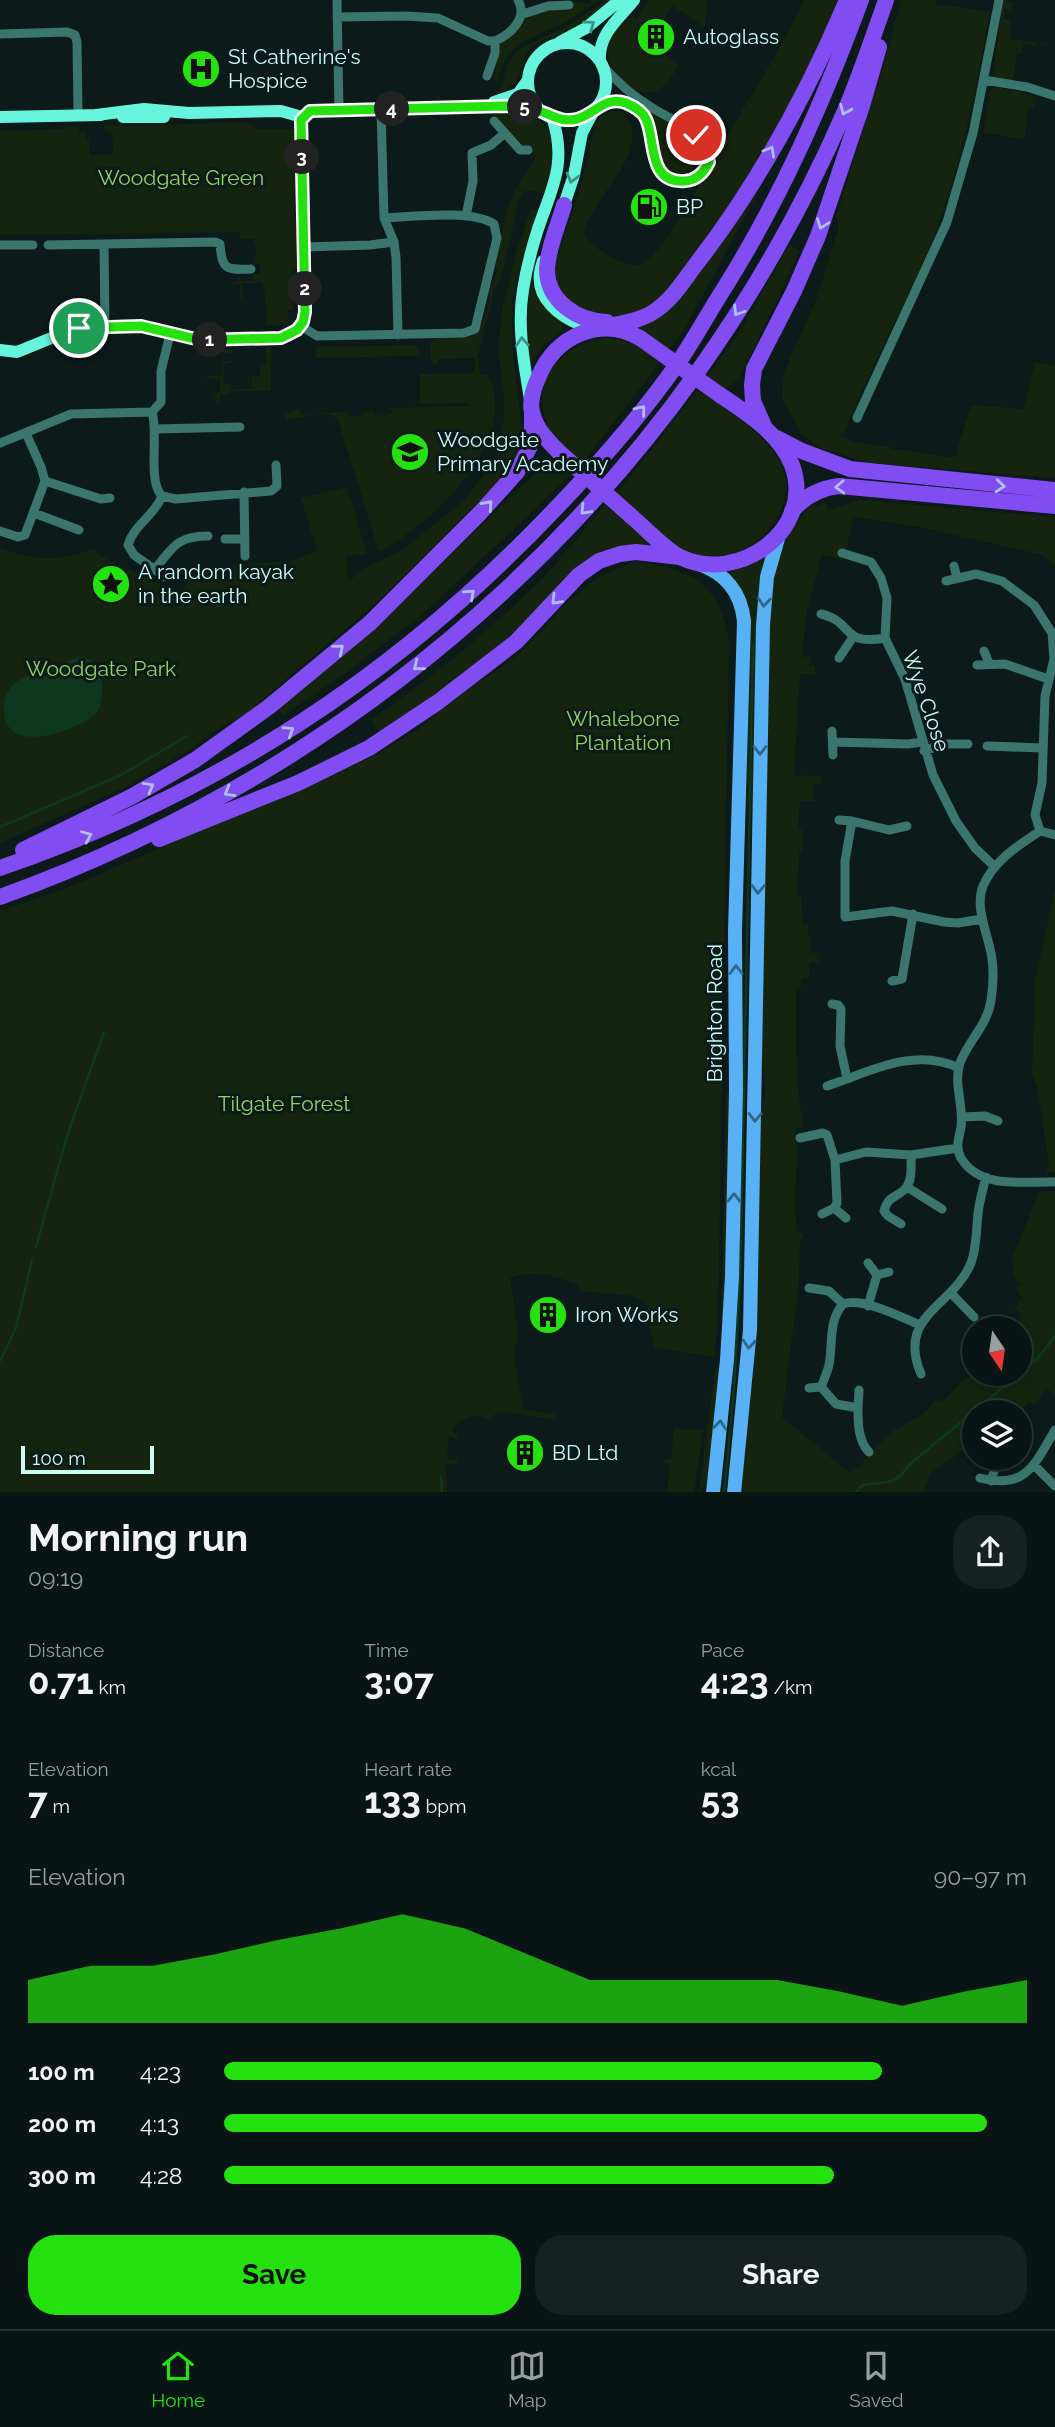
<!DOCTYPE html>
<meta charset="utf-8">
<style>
:root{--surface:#091414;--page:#172122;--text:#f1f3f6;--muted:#999ea0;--line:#293334;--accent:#24e10f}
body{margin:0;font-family:Raleway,sans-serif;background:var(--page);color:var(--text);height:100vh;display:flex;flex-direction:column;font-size:26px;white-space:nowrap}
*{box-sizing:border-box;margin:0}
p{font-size:23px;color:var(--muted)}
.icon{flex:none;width:38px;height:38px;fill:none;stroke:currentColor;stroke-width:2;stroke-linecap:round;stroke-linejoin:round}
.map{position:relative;height:1492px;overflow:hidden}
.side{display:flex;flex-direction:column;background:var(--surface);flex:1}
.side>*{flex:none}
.needle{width:46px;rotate:167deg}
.fabs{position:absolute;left:962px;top:1316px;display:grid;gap:14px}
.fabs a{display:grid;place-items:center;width:70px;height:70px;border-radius:50%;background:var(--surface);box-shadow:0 4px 10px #0003,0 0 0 2px var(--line);font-size:35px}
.scale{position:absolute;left:21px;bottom:18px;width:133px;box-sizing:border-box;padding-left:7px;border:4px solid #c9fbf7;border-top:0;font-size:19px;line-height:24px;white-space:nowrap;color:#c9fbf7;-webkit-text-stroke:5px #0c1a1a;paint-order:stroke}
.pin{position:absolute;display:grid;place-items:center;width:60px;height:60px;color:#fff;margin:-30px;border:4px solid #fff;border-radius:50%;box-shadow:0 2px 7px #0007}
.km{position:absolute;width:35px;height:35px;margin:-18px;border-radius:50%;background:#222;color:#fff;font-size:19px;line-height:35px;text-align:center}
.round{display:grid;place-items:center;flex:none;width:74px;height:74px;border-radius:28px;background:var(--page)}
.headline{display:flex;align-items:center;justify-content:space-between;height:119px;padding:0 28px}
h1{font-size:38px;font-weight:700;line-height:52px}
.figures{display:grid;grid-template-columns:repeat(3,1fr);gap:10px;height:119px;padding:7px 28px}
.figures div{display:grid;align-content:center}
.figures b{font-size:35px;font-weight:700}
.figures small{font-size:19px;font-weight:400}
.figures p{font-size:19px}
.chart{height:196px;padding:14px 28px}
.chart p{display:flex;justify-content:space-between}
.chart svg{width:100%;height:126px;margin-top:7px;fill:var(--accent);opacity:.7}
.primary-button{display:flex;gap:14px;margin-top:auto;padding:14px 28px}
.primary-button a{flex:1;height:80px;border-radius:28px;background:var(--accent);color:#111;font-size:28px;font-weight:700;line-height:80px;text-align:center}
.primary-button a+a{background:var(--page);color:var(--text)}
ul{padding:0 28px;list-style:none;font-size:23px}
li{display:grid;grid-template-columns:112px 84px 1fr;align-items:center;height:52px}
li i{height:18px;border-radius:9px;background:var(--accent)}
.menu{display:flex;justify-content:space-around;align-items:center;height:98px;border-top:2px solid var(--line);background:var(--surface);font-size:19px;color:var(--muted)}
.menu a{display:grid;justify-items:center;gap:4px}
.menu .on{color:var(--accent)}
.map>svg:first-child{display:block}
</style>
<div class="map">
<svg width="1055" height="1493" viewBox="0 0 1055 1493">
<rect width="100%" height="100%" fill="#0c1a1a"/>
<path fill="#14240f" d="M591,0H599C586,10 572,19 557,26C526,41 504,44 498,83L494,79L500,44L526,17L554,9H564L568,11L573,7L572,1L590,4Z
M607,0H613C600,10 587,22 572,30C560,37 542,37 531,48C522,57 521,72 516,83L496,96L502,84L508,63L519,49L567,26Z
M649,0H707L705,25L703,26L673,6L649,42L679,65C673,74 668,85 658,90C634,101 603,70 608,46C611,33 623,24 633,16L637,19Z
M804,0H838C799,92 753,181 691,260C678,277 666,296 648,307C628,318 600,319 581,308C563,298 555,287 555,265L582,182L591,141L600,117L612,111L623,112C656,151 591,196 584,234C590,247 628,271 642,264C662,255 707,171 719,149C748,100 780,52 804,0Z
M901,0H936V4L990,12C975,93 961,172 929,248C902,312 868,372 843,437L853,442L891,447V449C915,450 932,456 955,457L971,405L1024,409L1035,362L1055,365V478L871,463L820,448L801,434L782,398L784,372L817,298L839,227L836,217L884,64Z
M1005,0L1013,2L1012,10L1005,9L1004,19L1010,20V39L1055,45L1036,44V46L1023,44L1021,54H1017L1013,81L997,78L993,73L1003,2Z
M995,87L1025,93L1037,98L1033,108H1028L1025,136L1022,139L983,132L990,91Z
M631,98L695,141C709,157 690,181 671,170C651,158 659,132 648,115C644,109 636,106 631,102Z
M467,112C497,112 548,103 552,144C554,166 552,172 545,192L524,191L519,200L501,279L495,288L478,355L480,375H488C522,441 431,525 379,552L338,420C325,407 301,418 285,421V414L300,408L301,414L347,412L346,414L356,417L364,414V412L374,411V414L384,416L392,413L390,408L469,406V403L420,404V374L475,373L474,358L438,359V366C428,363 431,352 430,344C440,330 465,346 477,332C482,327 489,304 491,296L488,293L490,287L493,284L497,269L495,265L507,209L516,188L536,156L522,146L493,114H467Z
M244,122L254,125L255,129H294C299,150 289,165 298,187L294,191V216L297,219L299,266L292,272L293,310H288L289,325H266L265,291L263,290V283H242V298H240V284H231V282L238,281V275L240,281H253V275L260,273V263H255L256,247L254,239H240L239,232L0,235V131L64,129L65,126L79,125V132H85V140H89L90,155L113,154L112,132L105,131V125L133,126Z
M763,184L684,330L669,350L633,326L717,247Z
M531,209L536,210L538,215L515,286L512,304V346L523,438L514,459L493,487L432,550L371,607L243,716L212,732L191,749L128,786L0,843V548C42,562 53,561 95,549L99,555L159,584L176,596L196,575L220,566L291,561L317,551L301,498L347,487L367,554L347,556L348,581L367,567L404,549L464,500L488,470L497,450L504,418V397L498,346L503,306L516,253Z
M789,245L800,251L739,379L725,390L707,377L742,328Z
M533,268H535C532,293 543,308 562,324V331L545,344L532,362H528C527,330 527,299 533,268Z
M607,338C630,338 642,349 660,363L582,463C572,453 557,444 551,432C526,385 559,344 607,338Z
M414,345L419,350L420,356L316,358V347Z
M266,347H271V391H230V394H220V404H216L215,393L220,391V379H207V376H222V352H218V349L232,350V354L223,352V362L232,360L231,363L223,364L224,383L231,385V390L252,389V377H260V365H266Z
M697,390C724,408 767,434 781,464C804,516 742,571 691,553C666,544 636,511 615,494L650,452Z
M553,456L571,475L423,614L340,677L283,716L278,708L367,636Z
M859,500L1055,517V565L1039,554L920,527L854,517L843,560L822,555L807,610L802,656L811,658L810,665L815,666V674H800L794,775L822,776V784H814V801H800L798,829L802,830V851H799L798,896H801L803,924H808V937H811V953H820L819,963H809V978H802L801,987L796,988C797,1033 794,1082 804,1127L795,1129C801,1158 793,1185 795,1213C796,1220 798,1223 796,1230L804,1234L800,1241L798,1305H796L782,1417L850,1473L863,1464L862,1463L891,1432L922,1415L937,1399L942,1402L972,1372L975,1374H1020V1328H1014L1021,1314L1014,1308L1022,1299L1016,1290L1021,1284L1013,1277L1012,1258L1039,1192L1055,1191V1394L1046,1389L1035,1405L1029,1402L1020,1415V1412H975V1442L932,1472L923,1492L738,1493L755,1365L759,1112C767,1099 767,1073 761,1060L767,632C769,614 769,595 772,578C777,551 795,521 814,503L817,506L827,502L828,510Z
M605,505L659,549L623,548L478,666L379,733L371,720C430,679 487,633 538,583C562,559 583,531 605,505Z
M769,553L757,610L754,808L748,806L745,808L749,616L728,574L732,569Z
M632,562C688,566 722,583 729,643L718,1321L714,1357L655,1348L649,1328L648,1311L644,1302L634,1296L579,1291V1285C555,1276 535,1269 510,1278L518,1332L514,1356L523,1409L556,1414L555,1419L503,1412L496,1414L489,1419C473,1412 462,1417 452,1431L458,1436L457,1439L449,1436L447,1459L457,1460V1464H446L447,1492H0V911L69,887L376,755L423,726L457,697L508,663L542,631L564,605L598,577Z
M1055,890V1172L1046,1173L1049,1164L1037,1085L1032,1075L1035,981Z
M731,1093L725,1310L721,1326L726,1094Z
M715,1369L718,1370L720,1375L709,1481L699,1492Z
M674,1428L703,1430L694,1492H667L670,1464L663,1463L664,1459H671Z"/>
<path fill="#0d381f" d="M82,657C106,663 106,694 97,713C76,732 0,759 4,705C5,696 9,687 16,682C25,675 37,675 47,671C59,666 69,659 82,657Z"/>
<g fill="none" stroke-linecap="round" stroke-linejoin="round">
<path stroke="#0d381f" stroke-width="2.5" d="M0,827L121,775L187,736
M36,1247L67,1136L104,1032
M0,1361L16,1328L32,1260
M1020,1373L1038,1358L1055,1336
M441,1477L442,1493
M724,1493L734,1389L740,1283L753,645
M855,1493L863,1485C888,1480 893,1488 909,1465L1019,1374"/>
<path stroke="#3a766d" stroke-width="9" d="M337,0L339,110
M523,14L548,6L569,5
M337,17L406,16L438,18L488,41H495C511,34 528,18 518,0
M0,34L67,32L75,35L77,42L78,114
M487,76L495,53V41
M984,80L1027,87L1055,96
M599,106C610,102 619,100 630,105C665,123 637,172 678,181C687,183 697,180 703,173C710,164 711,153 704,143C694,127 667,118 651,107C632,96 617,82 602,65
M494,121L520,150H528
M466,216L473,181L472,153L491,145L505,133
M394,242L396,257L398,335
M104,244L105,327
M0,245H33
M48,245L215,242L220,244C222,270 226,270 251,269
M304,247L370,245L394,242L384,218L381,110
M301,326L317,336L464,333L475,329L497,238L494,224C470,209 412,217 384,218
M152,412C159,434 147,481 162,496
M152,412L161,402V371L170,334
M857,418L947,222L973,133L999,0
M156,429L240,427
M0,443L71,414L152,412
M45,481L101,499L110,498
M244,492L245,556
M162,496L176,499L271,491L277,486L276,465
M162,496C155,515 133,526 128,545L134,555L165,577
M34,513L79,530
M0,531L18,537L25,535L45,481L41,467L26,433
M225,539H245
M842,553L871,562L881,578L887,598L885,638L905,679L933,775L956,821L975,848L994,866
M954,566L957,578
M155,569C173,547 177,536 208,536
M946,581L976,574L1002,581L1034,605L1052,633L1054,659L1045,696L1042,783L1035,815L1040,831
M821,614C855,622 840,646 885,638
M984,651L989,663
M839,658L853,637
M977,665L1005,664L1048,679
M832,731L833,755
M833,742L908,744L922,742
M987,746L1042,748
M924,751L943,744H968
M839,820L852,821
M907,826L889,830L852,821L845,861V917L892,911L944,922L958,923L982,919
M1055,835L1040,831C1018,846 994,860 983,886C974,909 989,935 992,959C994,973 993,987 991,1001C987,1026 968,1041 960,1063C953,1083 964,1106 961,1127C959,1138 955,1147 961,1158C980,1190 1025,1181 1055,1182
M892,981L902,979L913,914
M832,1004L838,1005L841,1009L840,1046L847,1079C883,1065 921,1050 959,1068
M827,1086L847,1079
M962,1117L985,1116L998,1121
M800,1138L823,1133L827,1135L835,1160
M907,1187L942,1209
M834,1208L846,1218
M822,1214L834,1208L837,1203L835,1160L866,1152L911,1155L958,1148
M901,1224L888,1216L884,1211C889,1195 894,1199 904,1190C913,1182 911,1165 911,1155
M868,1263L877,1275
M809,1288L829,1291L843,1304
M951,1293L974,1317
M868,1306L877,1275L889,1272
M921,1374C896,1315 953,1307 971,1263C977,1247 976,1231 978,1214C979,1202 983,1189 986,1177
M809,1388L821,1387
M858,1408L859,1390
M869,1452C858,1441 858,1423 858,1408L836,1404L821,1387C824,1380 827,1373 829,1365C833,1345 828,1321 843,1304C862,1297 901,1317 920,1325
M1034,1465L1055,1486
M980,1478C1026,1490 1035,1464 1055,1430
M991,1481L997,1461"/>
<path stroke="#66f5dc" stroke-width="12" d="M560,42L586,28L620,0
M528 82a39 39 0 1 1 78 0a39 39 0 1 1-78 0Z
M600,61C598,34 618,20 634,0
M494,102L518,94L528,80
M96,115L144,109L189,113L281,111L302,117
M0,117L101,115
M123,117H164
M302,117L314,111L339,110L504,106L540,111
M562,211L574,175L582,133L593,112
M543,261C529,298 562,320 593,329
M0,350L17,352L71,330L87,327L141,326L200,340L281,338C295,334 304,326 305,311L302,117
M530,399C524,363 517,326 523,290C526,271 531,251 537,232C551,189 568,164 552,117"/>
<path stroke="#57b1f4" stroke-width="14" d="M699,564C726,574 741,592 744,621L735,931L736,1090L732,1277L727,1360L713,1493
M734,1493L750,1330L763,625L767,577L779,535"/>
<path stroke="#824cf3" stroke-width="16" d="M564,205C558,226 548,248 547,269C547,302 578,321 607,322
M599,328C617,324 639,322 655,311C673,299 684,280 697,263C758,184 808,92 847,0
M765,428L753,401L752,385L754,369L794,291L818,236L862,106L879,47
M777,438L802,451L850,469L1055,490
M559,452C547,440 536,429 532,412C529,400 534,387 539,376C556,335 601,316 640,338
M792,511C805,496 820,488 839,486L1055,506
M631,516C644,527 666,550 680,557C738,585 816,530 792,465C779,433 747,413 720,395
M159,839L298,783L369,748L438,702L516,642L579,575L599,561L620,554L636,552L680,557
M23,850L131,797L195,760L270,706L370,623L480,513L517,472L532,442V413
M0,868C219,793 401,673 560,504C602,460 643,413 678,363C695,338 709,312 725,287C782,196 824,100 861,0
M0,897C376,762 686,479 845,111C860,75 873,37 886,0"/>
<path stroke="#824cf3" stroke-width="16" d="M640,338L720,395
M559,452L631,516"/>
</g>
<defs><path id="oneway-chevron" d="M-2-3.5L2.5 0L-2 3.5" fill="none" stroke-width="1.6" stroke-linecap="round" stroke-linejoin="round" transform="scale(1.75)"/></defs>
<g stroke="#3e9285">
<use href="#oneway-chevron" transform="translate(590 25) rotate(-36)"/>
<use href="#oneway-chevron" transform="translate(572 178) rotate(105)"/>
<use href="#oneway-chevron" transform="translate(522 342) rotate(-94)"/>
</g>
<g stroke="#b0bef6">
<use href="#oneway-chevron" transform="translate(845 110) rotate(113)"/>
<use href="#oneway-chevron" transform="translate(770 151) rotate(-60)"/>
<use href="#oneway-chevron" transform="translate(822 224) rotate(110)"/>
<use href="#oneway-chevron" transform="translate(738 311) rotate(122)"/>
<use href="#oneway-chevron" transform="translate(641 410) rotate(-51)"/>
<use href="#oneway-chevron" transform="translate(1000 486) rotate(5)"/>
<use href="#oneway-chevron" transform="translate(840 487) rotate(177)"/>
<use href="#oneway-chevron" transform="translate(488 505) rotate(-48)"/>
<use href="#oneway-chevron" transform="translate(585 510) rotate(133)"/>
<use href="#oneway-chevron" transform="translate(470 594) rotate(-42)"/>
<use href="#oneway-chevron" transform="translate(556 600) rotate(134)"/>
<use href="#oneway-chevron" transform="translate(339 649) rotate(-39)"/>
<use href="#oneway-chevron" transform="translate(418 666) rotate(141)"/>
<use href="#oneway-chevron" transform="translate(289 731) rotate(-32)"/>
<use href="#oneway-chevron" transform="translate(149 787) rotate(-29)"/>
<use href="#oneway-chevron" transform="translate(229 792) rotate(150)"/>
<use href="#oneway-chevron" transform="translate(87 836) rotate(-23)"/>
</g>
<g stroke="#326687">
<use href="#oneway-chevron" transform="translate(764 602) rotate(95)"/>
<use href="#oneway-chevron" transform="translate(760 750) rotate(90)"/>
<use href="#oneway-chevron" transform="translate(758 889) rotate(91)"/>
<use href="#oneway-chevron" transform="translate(736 970) rotate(-90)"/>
<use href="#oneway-chevron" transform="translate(755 1117) rotate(91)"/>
<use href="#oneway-chevron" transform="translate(734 1198) rotate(-89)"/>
<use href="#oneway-chevron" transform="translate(749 1344) rotate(95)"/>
<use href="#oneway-chevron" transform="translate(720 1425) rotate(-84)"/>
</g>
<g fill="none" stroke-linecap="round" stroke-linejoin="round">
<g stroke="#fff" stroke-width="14">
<path id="route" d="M79,328L141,326L200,340L281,338L297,330L303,322L305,312L301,120L310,111L504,106C515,106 525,107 536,110C551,114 560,123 577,119C594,115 605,95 626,103C633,106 643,112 646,119C656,140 647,184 685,181C697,180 704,173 709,162L705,145L696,135"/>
</g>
<use href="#route" stroke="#24e10f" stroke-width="9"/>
</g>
<defs>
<g id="building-disc" transform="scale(2.0125)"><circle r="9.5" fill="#24e10f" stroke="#0c1a1a"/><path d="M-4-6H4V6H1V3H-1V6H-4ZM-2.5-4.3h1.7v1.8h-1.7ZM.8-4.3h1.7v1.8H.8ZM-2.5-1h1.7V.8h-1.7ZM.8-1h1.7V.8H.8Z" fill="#111"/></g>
<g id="hospital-disc" transform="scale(2.0125)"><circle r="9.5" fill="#24e10f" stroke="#0c1a1a"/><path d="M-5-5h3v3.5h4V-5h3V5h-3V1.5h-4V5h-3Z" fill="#111"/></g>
<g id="fuel-disc" transform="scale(2.0125)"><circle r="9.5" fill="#24e10f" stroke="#0c1a1a"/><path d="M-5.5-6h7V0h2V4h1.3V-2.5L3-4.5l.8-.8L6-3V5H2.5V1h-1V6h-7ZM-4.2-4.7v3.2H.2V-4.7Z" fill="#111"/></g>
<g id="school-disc" transform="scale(2.0125)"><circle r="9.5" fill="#24e10f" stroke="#0c1a1a"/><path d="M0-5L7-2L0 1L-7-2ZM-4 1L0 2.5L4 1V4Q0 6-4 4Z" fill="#111"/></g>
<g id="sight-disc" transform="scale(2.0125)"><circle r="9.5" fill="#24e10f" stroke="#0c1a1a"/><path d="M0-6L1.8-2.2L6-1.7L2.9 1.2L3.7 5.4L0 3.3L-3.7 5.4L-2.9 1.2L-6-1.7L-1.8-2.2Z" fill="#111"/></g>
</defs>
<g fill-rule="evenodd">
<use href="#building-disc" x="656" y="37"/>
<use href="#hospital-disc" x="201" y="69"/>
<use href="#fuel-disc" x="649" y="207"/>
<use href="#school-disc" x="410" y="452"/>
<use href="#sight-disc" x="111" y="584"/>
<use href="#building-disc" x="548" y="1315"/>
<use href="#building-disc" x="525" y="1453"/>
</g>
<g text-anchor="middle" stroke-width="6" stroke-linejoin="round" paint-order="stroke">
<g font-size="21" fill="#c9fbf7" stroke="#0c1a1a" text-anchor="start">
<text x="683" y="44">Autoglass</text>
<text x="228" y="64">St Catherine's<tspan x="228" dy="24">Hospice</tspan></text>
<text x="676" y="214">BP</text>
<text x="437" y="447">Woodgate<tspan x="437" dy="24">Primary Academy</tspan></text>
<text x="138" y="579">A random kayak<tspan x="138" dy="24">in the earth</tspan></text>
<text x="575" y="1322">Iron Works</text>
<text x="552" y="1460">BD Ltd</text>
</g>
<g font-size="21" fill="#92d55b" stroke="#0c1a1a">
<text x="181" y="185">Woodgate Green</text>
<text x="101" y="676">Woodgate Park</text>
<text x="623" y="726">Whalebone<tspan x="623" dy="24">Plantation</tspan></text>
<text x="284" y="1111">Tilgate Forest</text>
</g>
<g font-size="21" fill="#c9fbf7" stroke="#0c1a1a">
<text transform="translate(926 701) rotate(71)" y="7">Wye Close</text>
<text transform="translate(715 1013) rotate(-90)" y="7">Brighton Road</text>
</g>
</g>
</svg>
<div class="fabs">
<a><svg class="needle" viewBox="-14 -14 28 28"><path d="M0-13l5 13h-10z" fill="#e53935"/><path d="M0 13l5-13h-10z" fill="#999ea0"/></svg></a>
<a><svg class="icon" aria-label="layers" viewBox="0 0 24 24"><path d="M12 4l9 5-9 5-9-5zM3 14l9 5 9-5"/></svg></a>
</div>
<div class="scale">100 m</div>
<div class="pin" style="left:79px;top:328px;background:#1e9e55"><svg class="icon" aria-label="arrive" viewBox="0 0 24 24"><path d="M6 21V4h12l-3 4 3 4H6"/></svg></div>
<div class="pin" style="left:696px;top:135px;background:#d93025"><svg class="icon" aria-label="check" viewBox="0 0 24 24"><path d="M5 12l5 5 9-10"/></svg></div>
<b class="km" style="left:210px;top:340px">1</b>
<b class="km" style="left:305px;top:289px">2</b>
<b class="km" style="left:302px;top:157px">3</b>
<b class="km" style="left:392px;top:109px">4</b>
<b class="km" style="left:525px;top:107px">5</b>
</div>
<section class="side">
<div class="headline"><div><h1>Morning run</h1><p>09:19</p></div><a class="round"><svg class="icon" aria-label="share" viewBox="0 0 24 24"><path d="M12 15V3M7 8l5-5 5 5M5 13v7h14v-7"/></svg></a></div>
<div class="figures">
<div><p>Distance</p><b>0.71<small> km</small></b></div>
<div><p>Time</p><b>3:07</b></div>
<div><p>Pace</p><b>4:23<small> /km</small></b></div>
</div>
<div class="figures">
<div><p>Elevation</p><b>7<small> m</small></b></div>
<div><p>Heart rate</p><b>133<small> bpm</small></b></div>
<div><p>kcal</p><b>53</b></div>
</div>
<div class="chart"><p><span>Elevation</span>90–97 m</p>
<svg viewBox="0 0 160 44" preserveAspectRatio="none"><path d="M0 44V29L10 24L20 24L30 20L40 15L50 11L60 6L70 11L80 20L90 29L100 29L110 29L120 29L130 33L140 38L150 33L160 29V44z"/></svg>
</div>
<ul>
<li><b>100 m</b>4:23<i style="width:82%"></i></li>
<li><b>200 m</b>4:13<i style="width:95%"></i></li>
<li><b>300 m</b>4:28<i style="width:76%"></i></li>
</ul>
<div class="primary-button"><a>Save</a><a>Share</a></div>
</section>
<nav class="menu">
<a class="on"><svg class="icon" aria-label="home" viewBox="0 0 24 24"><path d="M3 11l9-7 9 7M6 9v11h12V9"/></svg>Home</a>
<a><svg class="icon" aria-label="map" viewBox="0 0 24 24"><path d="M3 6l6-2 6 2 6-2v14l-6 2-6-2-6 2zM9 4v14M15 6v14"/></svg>Map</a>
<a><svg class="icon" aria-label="saved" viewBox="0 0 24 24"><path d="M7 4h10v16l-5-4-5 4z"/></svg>Saved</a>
</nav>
